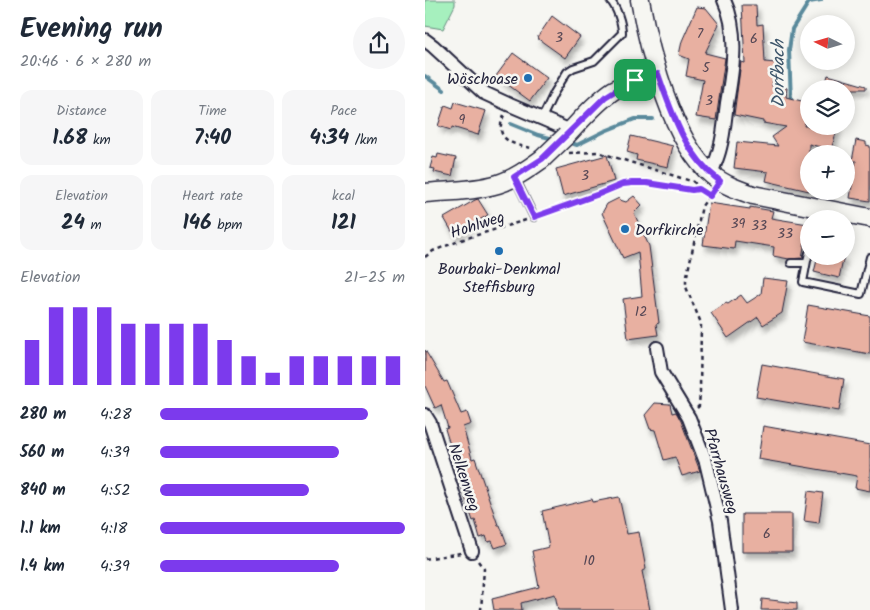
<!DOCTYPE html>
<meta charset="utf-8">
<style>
:root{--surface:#fff;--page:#f6f6f7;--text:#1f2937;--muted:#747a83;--accent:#7c3aed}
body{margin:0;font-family:Kalam,sans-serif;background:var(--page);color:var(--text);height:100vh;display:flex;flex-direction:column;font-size:19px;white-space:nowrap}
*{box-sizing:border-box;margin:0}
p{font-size:16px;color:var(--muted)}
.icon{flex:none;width:28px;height:28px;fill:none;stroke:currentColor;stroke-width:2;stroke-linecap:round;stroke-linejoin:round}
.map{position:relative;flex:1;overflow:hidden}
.details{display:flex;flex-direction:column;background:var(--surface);width:425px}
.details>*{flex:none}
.needle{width:32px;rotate:275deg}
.controls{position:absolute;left:375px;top:15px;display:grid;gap:10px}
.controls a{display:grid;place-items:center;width:55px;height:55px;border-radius:50%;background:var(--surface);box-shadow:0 2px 12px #0003;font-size:25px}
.pin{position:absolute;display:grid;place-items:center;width:42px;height:42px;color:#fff;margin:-21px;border-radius:10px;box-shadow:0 2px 8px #0006}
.round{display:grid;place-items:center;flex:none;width:52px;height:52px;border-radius:26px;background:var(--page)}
.summary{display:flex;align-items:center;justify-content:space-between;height:85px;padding:0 20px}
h1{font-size:28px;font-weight:700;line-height:38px}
.metrics{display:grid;grid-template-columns:repeat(3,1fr);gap:8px;height:85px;padding:5px 20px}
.metrics div{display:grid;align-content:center;border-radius:12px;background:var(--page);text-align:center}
.metrics b{font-size:21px;font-weight:700}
.metrics small{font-size:14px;font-weight:400}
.metrics p{font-size:14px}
.chart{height:140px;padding:10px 20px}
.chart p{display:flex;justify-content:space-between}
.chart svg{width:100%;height:90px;margin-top:5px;stroke:var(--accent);stroke-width:6}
ul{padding:0 20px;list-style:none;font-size:16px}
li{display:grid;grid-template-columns:80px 60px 1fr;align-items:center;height:38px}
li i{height:12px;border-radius:6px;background:var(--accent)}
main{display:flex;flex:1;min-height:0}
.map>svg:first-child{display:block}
</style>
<main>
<section class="details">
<div class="summary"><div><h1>Evening run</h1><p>20:46 · 6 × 280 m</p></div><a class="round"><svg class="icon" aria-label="share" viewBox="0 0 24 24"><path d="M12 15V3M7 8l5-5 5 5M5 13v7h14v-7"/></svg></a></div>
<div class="metrics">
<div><p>Distance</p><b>1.68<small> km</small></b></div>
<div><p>Time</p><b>7:40</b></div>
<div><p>Pace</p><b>4:34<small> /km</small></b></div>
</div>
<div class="metrics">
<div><p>Elevation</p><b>24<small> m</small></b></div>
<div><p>Heart rate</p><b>146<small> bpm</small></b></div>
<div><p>kcal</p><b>121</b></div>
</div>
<div class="chart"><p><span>Elevation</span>21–25 m</p>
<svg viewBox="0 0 160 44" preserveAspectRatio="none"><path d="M5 44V22M15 44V6M25 44V6M35 44V6M45 44V14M55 44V14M65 44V14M75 44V14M85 44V22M95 44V30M105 44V38M115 44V30M125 44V30M135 44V30M145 44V30M155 44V30"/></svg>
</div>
<ul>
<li><b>280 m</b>4:28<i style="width:85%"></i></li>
<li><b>560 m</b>4:39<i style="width:73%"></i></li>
<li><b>840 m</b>4:52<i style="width:61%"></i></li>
<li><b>1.1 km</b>4:18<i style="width:100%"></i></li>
<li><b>1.4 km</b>4:39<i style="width:73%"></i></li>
</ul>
</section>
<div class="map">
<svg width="445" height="610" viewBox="0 0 445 610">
<defs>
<filter id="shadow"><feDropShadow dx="3" dy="5.5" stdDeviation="2.5" flood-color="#0004"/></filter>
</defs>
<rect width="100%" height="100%" fill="#f6f6f2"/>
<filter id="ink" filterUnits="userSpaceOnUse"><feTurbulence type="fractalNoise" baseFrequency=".02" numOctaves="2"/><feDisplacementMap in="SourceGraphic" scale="10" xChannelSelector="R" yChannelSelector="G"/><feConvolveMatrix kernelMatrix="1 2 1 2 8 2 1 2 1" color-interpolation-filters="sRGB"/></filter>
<g filter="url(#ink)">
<path fill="#a6f0be" stroke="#64897c" d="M0,0H30V5L18,29L0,26Z"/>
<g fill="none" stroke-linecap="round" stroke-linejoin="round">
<path stroke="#5a8a9c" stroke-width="4" d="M0,76L19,90
M366,101L364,50L367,29L384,2L396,0
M86,124L113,135L129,139
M143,142L152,145L180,131L210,119H228"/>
</g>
<path fill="#e8b0a1" stroke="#22223b" filter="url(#shadow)" d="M317,5H331L332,25L338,24L340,62L351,63L347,86L362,88L361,97L384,103V109L379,126H413L406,150L384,144V191L341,181L343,172L309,168L312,142L353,146L347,137L361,127L338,123V121L309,115L316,62L320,63Z
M272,7L281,8L294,24L280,53L300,58L291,120L271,117L278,80L261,76L264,59L254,55L257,41Z
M127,16L155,37L140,58L112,38Z
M88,53L122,78L105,101L71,76Z
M403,75L441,86V89H399Z
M30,102L61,111L53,135L27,127L26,130L13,126L20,105L28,108Z
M206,136L248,146L243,167L211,160L212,155L202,152Z
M431,140L441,142V145L445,146V201L425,198L431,161H427Z
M13,154L31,158L27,176L9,172L10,169L5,168L8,157L12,158Z
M182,155L189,181L138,196L131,169Z
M209,196L217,205L209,213L224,246L234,323L231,324L233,335L203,339L198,299L217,296L213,252L198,258L177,213L182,204L194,198L195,200L201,202Z
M53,199L63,215L29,235L19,218L50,200Z
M284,203L325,209V207L348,211L346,218L383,224L377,258L364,259L348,256L349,247L310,241L309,249L278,245Z
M393,256H419L414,278L389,272Z
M338,278L363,281L357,313L338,325L333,317L303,338L286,313L301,303L303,304L316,295L322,303L336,294Z
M383,305L445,316V354L377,342Z
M0,350L19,382L22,381L36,414L42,412L46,424L38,427L47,459L50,458L73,525H75L82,544L70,548L67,541L63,542L61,536L55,538L50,520L48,521L29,465L31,464L20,429L23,428L16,405L10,408L0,386Z
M337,364L419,379L414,411L331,397Z
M230,403L245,404L247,413L251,412L256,421L275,471L257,476L250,457L239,460L230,430L225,429L220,415Z
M338,426L445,445V491L430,488L432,476L333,459Z
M383,491L398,493L394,523L379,521Z
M194,497L202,534L214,532L221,569L217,571L225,610H133L130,594L96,603L97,610H69L67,599L114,587L107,551L124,547L117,511L167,499L168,502Z
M317,514H367V552H317Z
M337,599L372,603V610H336Z"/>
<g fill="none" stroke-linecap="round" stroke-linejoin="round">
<g stroke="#22223b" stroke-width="10">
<path id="lane" d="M117,118L129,93L142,72L148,68L169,61L197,33C197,23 192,8 185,0
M90,178L109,217
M382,261L378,282L436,294L445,257
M366,263H379L382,261L384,253"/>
</g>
<g stroke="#22223b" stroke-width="16">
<path id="street" d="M0,40L8,46L59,93L85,105L146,131
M286,174C289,166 293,157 295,148C299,134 300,118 302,103C308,69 314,32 299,0
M232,348L236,372L264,418L281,462L295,521L307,610
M0,415L5,423L47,551"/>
</g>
<g stroke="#22223b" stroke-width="21">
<path id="secondary" d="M215,0C224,50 247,142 287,175C299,185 314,190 328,195L445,218
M141,136C156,120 171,102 189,90C203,82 218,78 233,74
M0,193C24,191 50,191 73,184C89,179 103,169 117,159"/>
</g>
<path stroke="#22223b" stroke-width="2.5" stroke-dasharray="4 4" stroke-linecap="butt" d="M79,115C68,139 87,145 107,148
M144,153L173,152L269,182L274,189
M118,214L174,194L198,185L207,183H222L267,190L274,189L285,196
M0,257L8,251L39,239L101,220
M272,408L274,406L275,391L276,323L261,287V280L277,206L284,196
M0,559L36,553
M53,561L59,569L56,610"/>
<use href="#lane" stroke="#f6f6f2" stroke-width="6"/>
<use href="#street" stroke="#f6f6f2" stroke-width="12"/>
<use href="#secondary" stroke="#f6f6f2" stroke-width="18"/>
<g stroke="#22223b" stroke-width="21" stroke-linecap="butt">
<path id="secondary-bridge" d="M117,159L141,136"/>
</g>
<use href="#secondary-bridge" stroke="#f6f6f2" stroke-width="18"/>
</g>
</g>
<g fill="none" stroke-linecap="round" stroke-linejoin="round" filter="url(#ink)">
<g stroke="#fff" stroke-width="10">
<path id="route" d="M233,74C247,113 260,155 295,181L285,196L274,189L267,190L222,183H207L198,184L174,194L109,217L89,177L117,159L180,97C197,85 214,79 233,74Z"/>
</g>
<use href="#route" stroke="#7c3aed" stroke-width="6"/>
</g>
<g fill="#1f6fb2" stroke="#f6f6f2" stroke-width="2">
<circle cx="103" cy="78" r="5"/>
<circle cx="200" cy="229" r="5"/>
<circle cx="74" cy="251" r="5"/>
</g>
<g text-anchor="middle" stroke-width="5" stroke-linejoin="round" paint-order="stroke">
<g font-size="14" fill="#544654">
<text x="275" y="38">7</text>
<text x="134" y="42">3</text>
<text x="329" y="43">6</text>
<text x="281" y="72">5</text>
<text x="284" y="105">3</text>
<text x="37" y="124">9</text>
<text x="160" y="180">3</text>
<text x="313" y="228">39</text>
<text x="334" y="230">33</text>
<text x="360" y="238">33</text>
<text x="216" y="316">12</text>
<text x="342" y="538">6</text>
<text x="164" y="565">10</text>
</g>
<g font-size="16" fill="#22223b" stroke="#f6f6f2" text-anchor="end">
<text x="93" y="84">Wöschoase</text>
<text x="210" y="235" text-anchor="start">Dorfkirche</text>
<text x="74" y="274" text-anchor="middle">Bourbaki-Denkmal<tspan x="74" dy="18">Steffisburg</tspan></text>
</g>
<g font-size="16" fill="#22223b" stroke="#f6f6f2">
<text transform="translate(52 224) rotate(-18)" y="6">Hohlweg</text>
<text transform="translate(297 471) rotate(74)" y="6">Pfarrhausweg</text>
<text transform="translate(40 477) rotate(72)" y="6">Nelkenweg</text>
</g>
<g font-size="18" font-style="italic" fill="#3e566b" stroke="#f6f6f2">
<text transform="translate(353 74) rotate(-90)" y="6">Dorfbach</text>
</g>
</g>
</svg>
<div class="controls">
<a><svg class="needle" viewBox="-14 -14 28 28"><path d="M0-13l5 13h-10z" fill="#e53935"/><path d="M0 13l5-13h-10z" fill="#747a83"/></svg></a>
<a><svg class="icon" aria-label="layers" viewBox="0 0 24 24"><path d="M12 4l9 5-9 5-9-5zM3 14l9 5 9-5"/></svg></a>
<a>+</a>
<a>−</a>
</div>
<div class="pin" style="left:210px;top:80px;background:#1e9e55"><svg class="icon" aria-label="arrive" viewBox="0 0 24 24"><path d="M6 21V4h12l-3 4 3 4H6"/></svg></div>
</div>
</main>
